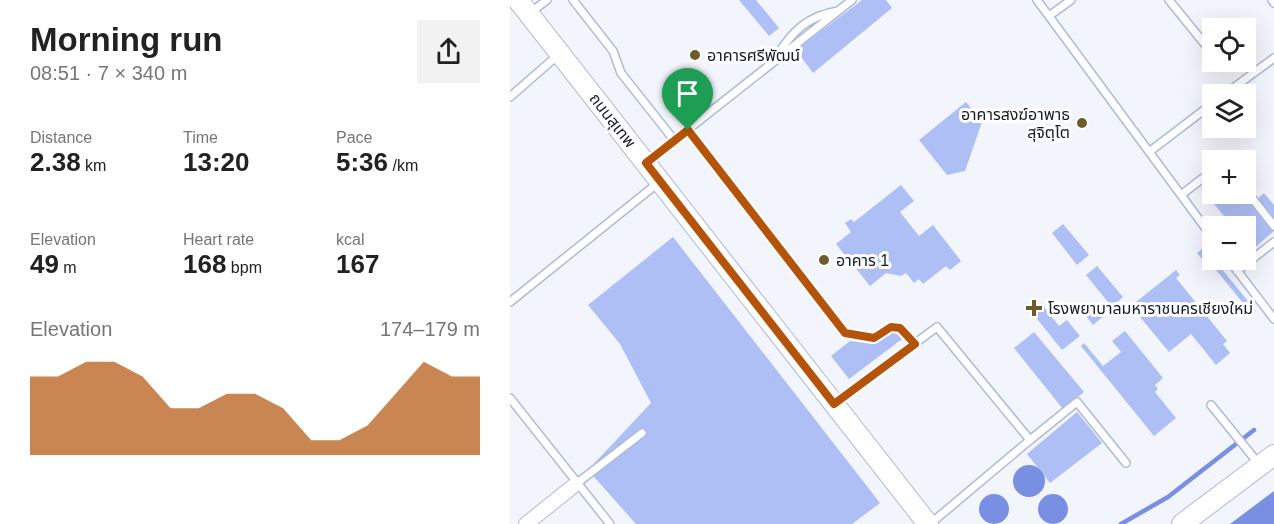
<!DOCTYPE html>
<meta charset="utf-8">
<style>
:root{--surface:#fff;--page:#f2f2f2;--text:#222;--muted:#767676;--accent:#b45309}
body{margin:0;font-family:Helvetica,"Noto Sans Thai",sans-serif;background:var(--page);color:var(--text);height:100vh;display:flex;flex-direction:column;font-size:22px;white-space:nowrap}
*{box-sizing:border-box;margin:0}
p{font-size:20px;color:var(--muted)}
.icon{flex:none;width:33px;height:33px;fill:none;stroke:currentColor;stroke-width:2;stroke-linecap:round;stroke-linejoin:round}
.map{position:relative;flex:1;overflow:hidden}
.sheet{display:flex;flex-direction:column;background:var(--surface);width:510px}
.sheet>*{flex:none}
.controls{position:absolute;left:692px;top:18px;display:grid;gap:12px}
.controls a{display:grid;place-items:center;width:54px;height:54px;border-radius:0px;background:var(--surface);box-shadow:0 6px 24px #0002;font-size:30px}
.pin{position:absolute;display:grid;place-items:center;width:51px;height:51px;color:#fff;margin:-62px -26px;border-radius:50% 50% 50% 0;rotate:-45deg;box-shadow:0 0 6px #0007}
.pin .icon{rotate:45deg}
.round{display:grid;place-items:center;flex:none;width:63px;height:63px;border-radius:0px;background:var(--page)}
.overview{display:flex;align-items:center;justify-content:space-between;height:102px;padding:0 30px}
h1{font-size:33px;font-weight:800;line-height:45px}
.metrics{display:grid;grid-template-columns:repeat(3,1fr);gap:9px;height:102px;padding:6px 30px}
.metrics div{display:grid;align-content:center}
.metrics b{font-size:26px;font-weight:800}
.metrics small{font-size:16px;font-weight:400}
.metrics p{font-size:16px}
.chart{height:168px;padding:12px 30px}
.chart p{display:flex;justify-content:space-between}
.chart svg{width:100%;height:108px;margin-top:6px;fill:var(--accent);opacity:.7}
main{display:flex;flex:1;min-height:0}
.map>svg:first-child{display:block}
</style>
<main>
<section class="sheet">
<div class="overview"><div><h1>Morning run</h1><p>08:51 · 7 × 340 m</p></div><a class="round"><svg class="icon" aria-label="share" viewBox="0 0 24 24"><path d="M12 15V3M7 8l5-5 5 5M5 13v7h14v-7"/></svg></a></div>
<div class="metrics">
<div><p>Distance</p><b>2.38<small> km</small></b></div>
<div><p>Time</p><b>13:20</b></div>
<div><p>Pace</p><b>5:36<small> /km</small></b></div>
</div>
<div class="metrics">
<div><p>Elevation</p><b>49<small> m</small></b></div>
<div><p>Heart rate</p><b>168<small> bpm</small></b></div>
<div><p>kcal</p><b>167</b></div>
</div>
<div class="chart"><p><span>Elevation</span>174–179 m</p>
<svg viewBox="0 0 160 44" preserveAspectRatio="none"><path d="M0 44V12L10 12L20 6L30 6L40 12L50 25L60 25L70 19L80 19L90 25L100 38L110 38L120 32L130 19L140 6L150 12L160 12V44z"/></svg>
</div>
</section>
<div class="map">
<svg width="764" height="524" viewBox="0 0 764 524">
<rect width="100%" height="100%" fill="#f2f5fc"/>
<path fill="#aebff6" d="M229,0H246L269,28L259,36Z
M352,0H376L382,8L303,73L286,50Z
M456,102L472,122L455,171L437,175L409,140Z
M702,179V194H733L764,231L742,250L735,242V226H722L691,188Z
M391,185L404,201L390,212L409,236L423,225L451,261L440,270L436,266L413,284L409,279L404,283L396,273L391,276L376,273L360,286L326,244L341,232L335,223L341,219L344,222Z
M754,193L764,205V218L747,199Z
M553,224L579,255L567,265L542,233Z
M163,237L370,503L342,524H126L78,470L141,403L110,344L78,305Z
M694,247L746,311L739,316L736,312L738,309L701,264L698,266L687,253Z
M587,266L613,297L602,307L576,275Z
M666,270L670,275L666,278L717,341L713,344L720,353L706,365L681,334L659,352L621,306Z
M573,303L578,309L584,304L594,316L583,325L569,307Z
M534,307L549,326L557,320L570,336L552,350L524,315Z
M382,330L392,339L339,379L321,356L340,341L362,344Z
M615,331L653,378L645,385L648,389L645,392L666,418L644,436L571,346L574,343L593,366L611,352L602,341Z
M524,332L574,392L553,409L504,348Z
M567,412L592,443L540,483L517,454Z"/>
<path fill="#7990e2" d="M503 481a16 16 0 1 1 32 0a16 16 0 1 1-32 0Z
M764,491V524H720Z
M528 509a15 15 0 1 1 30 0a15 15 0 1 1-30 0Z
M469 509a15 15 0 1 1 30 0a15 15 0 1 1-30 0Z"/>
<g fill="none" stroke-linecap="round" stroke-linejoin="round">
<path stroke="#7990e2" stroke-width="4.5" d="M611,524L658,497L744,430"/>
<g stroke="#aeb9db" stroke-width="10">
<path id="service" d="M63,0L103,51L111,73L164,140
M527,0L702,237
M659,0L702,53
M762,0L764,3
M21,12L37,0
M539,16L561,0
M267,56C282,31 298,16 328,11
M715,94L764,58
M0,97L48,55
M178,130L335,333L364,338L381,327L390,328L405,344
M639,152L702,104
M138,161L342,0
M735,189L764,226
M671,195L702,171
M719,260L764,319
M727,271L764,242
M0,302L148,183
M0,398L100,524
M326,402L427,327L520,440L420,524
M701,405L748,463
M520,440L567,402L616,463
M66,484L132,433"/>
</g>
<g stroke="#aeb9db" stroke-width="16">
<path id="minor" d="M16,524L66,484"/>
</g>
<g stroke="#aeb9db" stroke-width="22">
<path id="secondary" d="M8,0L418,524
M672,524L764,455"/>
</g>
<use href="#service" stroke="#fff" stroke-width="7"/>
<use href="#minor" stroke="#fff" stroke-width="14"/>
<use href="#secondary" stroke="#fff" stroke-width="20"/>
</g>
<g fill="none" stroke-linecap="round" stroke-linejoin="round">
<g stroke="#fff" stroke-width="12">
<path id="route" d="M178,130L335,333L364,338L381,327L390,328L405,344L324,404L136,163Z"/>
</g>
<use href="#route" stroke="#b45309" stroke-width="8"/>
</g>
<g fill="#6d5c2a" stroke="#fff" stroke-width="2">
<circle cx="185" cy="55" r="6"/>
<circle cx="572" cy="123" r="6"/>
<circle cx="314" cy="260" r="6"/>
<path d="M521 299h6v6h6v6h-6v6h-6v-6h-6v-6h6z"/>
</g>
<g text-anchor="middle" stroke-width="6" stroke-linejoin="round" paint-order="stroke">
<g font-size="16" fill="#171a26" stroke="#fff" text-anchor="start">
<text x="197" y="61">อาคารศรีพัฒน์</text>
<text x="560" y="120" text-anchor="end">อาคารสงฆ์อาพาธ<tspan x="560" dy="18">สุจิตฺโต</tspan></text>
<text x="326" y="266">อาคาร 1</text>
<text x="538" y="314">โรงพยาบาลมหาราชนครเชียงใหม่</text>
</g>
<g font-size="16" fill="#171a26" stroke="#fff">
<text transform="translate(103 120) rotate(52)" y="6">ถนนสุเทพ</text>
</g>
</g>
</svg>
<div class="controls">
<a><svg class="icon" aria-label="locate" viewBox="0 0 24 24"><circle cx="12" cy="12" r="6"/><path d="M12 2v4M12 18v4M2 12h4M18 12h4"/></svg></a>
<a><svg class="icon" aria-label="layers" viewBox="0 0 24 24"><path d="M12 4l9 5-9 5-9-5zM3 14l9 5 9-5"/></svg></a>
<a>+</a>
<a>−</a>
</div>
<div class="pin" style="left:178px;top:130px;background:#1e9e55"><svg class="icon" aria-label="arrive" viewBox="0 0 24 24"><path d="M6 21V4h12l-3 4 3 4H6"/></svg></div>
</div>
</main>
